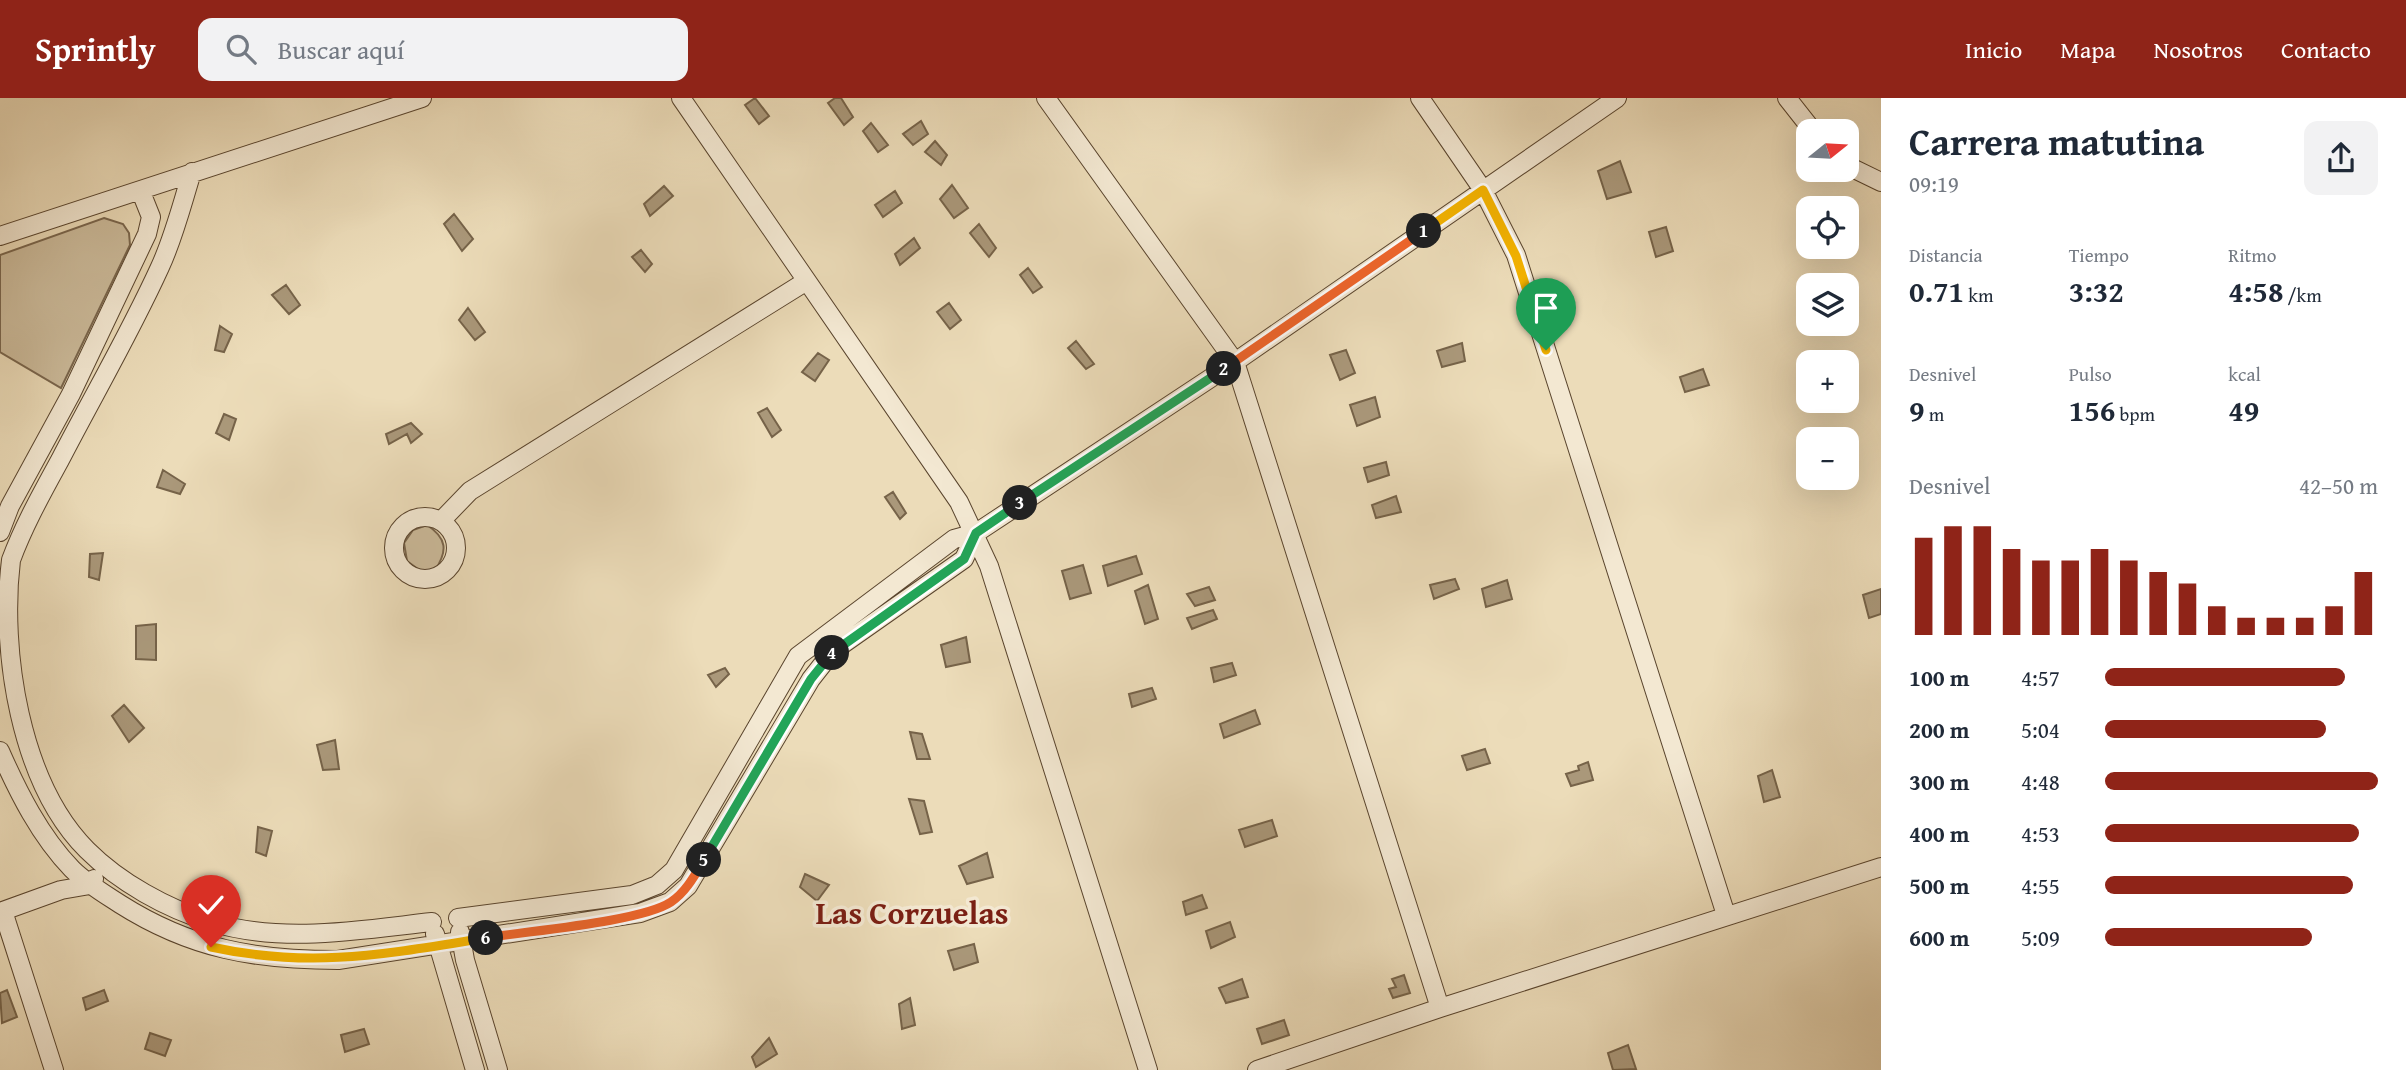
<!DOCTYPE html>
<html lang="es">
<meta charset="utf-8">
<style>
:root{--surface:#fff;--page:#f2f2f3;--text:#1f2937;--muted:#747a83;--accent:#8f2418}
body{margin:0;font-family:"Gentium Book Plus",serif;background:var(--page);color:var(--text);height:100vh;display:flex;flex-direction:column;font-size:26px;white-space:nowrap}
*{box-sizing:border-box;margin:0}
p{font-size:23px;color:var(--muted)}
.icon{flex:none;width:38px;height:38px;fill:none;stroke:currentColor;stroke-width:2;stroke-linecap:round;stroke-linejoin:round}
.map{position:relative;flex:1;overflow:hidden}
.sheet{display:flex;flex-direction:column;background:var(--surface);width:525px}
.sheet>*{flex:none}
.needle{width:46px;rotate:72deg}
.tools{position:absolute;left:1796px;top:21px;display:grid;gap:14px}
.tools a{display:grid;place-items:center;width:63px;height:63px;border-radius:14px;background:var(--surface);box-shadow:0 7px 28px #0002;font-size:35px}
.pin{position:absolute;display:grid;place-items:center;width:60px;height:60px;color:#fff;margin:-72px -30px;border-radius:50% 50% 50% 0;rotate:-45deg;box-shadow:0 0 7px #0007}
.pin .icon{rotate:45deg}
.km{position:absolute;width:35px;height:35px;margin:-18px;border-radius:50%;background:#222;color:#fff;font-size:19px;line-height:35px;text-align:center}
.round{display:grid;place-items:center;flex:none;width:74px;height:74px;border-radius:14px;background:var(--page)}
.summary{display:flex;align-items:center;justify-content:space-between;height:119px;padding:0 28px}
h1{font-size:38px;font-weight:800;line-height:52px}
.figures{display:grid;grid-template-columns:repeat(3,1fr);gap:10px;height:119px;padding:7px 28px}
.figures div{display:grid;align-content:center}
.figures b{font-size:30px;font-weight:800}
.figures small{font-size:19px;font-weight:400}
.figures p{font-size:19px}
.chart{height:196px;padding:14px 28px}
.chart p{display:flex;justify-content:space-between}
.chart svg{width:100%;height:126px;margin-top:7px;stroke:var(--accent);stroke-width:6}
ul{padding:0 28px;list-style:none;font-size:23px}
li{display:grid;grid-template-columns:112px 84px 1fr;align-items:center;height:52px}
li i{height:18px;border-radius:9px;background:var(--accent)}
header{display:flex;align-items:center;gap:42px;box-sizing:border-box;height:98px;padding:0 35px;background:var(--accent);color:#fff}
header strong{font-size:33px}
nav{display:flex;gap:38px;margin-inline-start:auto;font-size:24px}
.search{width:490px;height:63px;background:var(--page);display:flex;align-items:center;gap:18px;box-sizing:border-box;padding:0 24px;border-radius:14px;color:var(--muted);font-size:26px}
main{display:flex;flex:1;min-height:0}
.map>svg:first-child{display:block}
</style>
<header>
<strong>Sprintly</strong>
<div class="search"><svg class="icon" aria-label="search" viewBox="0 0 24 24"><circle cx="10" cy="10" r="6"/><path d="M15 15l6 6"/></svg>Buscar aquí</div>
<nav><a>Inicio</a><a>Mapa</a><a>Nosotros</a><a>Contacto</a></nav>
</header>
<main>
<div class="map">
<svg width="1881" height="972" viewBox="0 0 1881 972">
<rect width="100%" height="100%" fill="#ecdcb9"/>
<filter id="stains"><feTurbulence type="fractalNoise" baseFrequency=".00286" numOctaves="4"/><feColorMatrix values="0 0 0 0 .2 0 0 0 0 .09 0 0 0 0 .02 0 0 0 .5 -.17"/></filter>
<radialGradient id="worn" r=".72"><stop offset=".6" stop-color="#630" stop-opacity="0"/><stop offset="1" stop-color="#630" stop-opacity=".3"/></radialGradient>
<path fill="#cbba9a" stroke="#7a664d" stroke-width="2" d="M104,120L123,126L129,135L130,147L61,290L0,254V157Z
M427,427C447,440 448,453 435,472L422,474L407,463L404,445L413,432Z"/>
<path fill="#aa987a" stroke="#766349" stroke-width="2" d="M755,0L769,18L759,26L745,7Z
M835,0H841L853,19L844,27L828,5Z
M921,23L928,36L913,47L903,36Z
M871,25L888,47L878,54L863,33Z
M935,43L947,57L941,67L925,54Z
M1620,63L1631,94L1607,101L1598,73Z
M952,87L968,110L954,120L940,101Z
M664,88L673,98L650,118L644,106Z
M895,93L902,105L883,119L875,107Z
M454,116L473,141L462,153L444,126Z
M979,126L996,150L989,159L970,135Z
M1666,129L1673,153L1656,159L1649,134Z
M914,140L920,150L900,167L895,156Z
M641,152L652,166L645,174L632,159Z
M1028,170L1042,189L1033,195L1020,177Z
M286,187L300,207L289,216L272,197Z
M949,205L961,222L950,231L937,214Z
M468,210L485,234L475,242L459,222Z
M220,228L232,236L224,254L215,252Z
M1076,243L1094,266L1086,271L1068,250Z
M1462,245L1465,263L1442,269L1437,253Z
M1346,252L1355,275L1340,282L1330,257Z
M818,255L829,262L815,283L802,274Z
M1703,271L1709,287L1685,294L1680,279Z
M1375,299L1380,319L1357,328L1350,307Z
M767,310L781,332L772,339L758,315Z
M224,316L236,321L229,342L216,335Z
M411,325L422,336L411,345L407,336L389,346L386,336Z
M1386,364L1389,377L1368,384L1364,370Z
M163,372L185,386L180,396L157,389Z
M893,394L906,415L900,421L885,399Z
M1396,398L1401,414L1376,420L1372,407Z
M103,455L99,482L89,479L90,456Z
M1136,458L1142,476L1108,488L1103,468Z
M1083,467L1091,495L1070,501L1062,473Z
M1455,481L1459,491L1434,501L1430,487Z
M1507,482L1512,501L1486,509L1482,491Z
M1148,487L1158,521L1145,526L1135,493Z
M1209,489L1215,502L1195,508L1187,496Z
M1881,491V516L1869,520L1863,497Z
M1213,512L1217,521L1192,531L1187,520Z
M156,526V562L136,561V528Z
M966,539L970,564L946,569L941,547Z
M1232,565L1236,577L1214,584L1211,570Z
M725,570L729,576L716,589L708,577Z
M1152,590L1156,601L1132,609L1129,596Z
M124,607L144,630L129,644L112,618Z
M1255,612L1260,626L1224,640L1220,626Z
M910,634L922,636L930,661H917Z
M335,642L339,671L323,672L317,647Z
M1485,651L1490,665L1467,672L1462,658Z
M1588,664L1593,682L1571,688L1566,676L1579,672L1578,668Z
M1772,672L1780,699L1764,704L1758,678Z
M909,701L924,703L932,734L920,736Z
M1272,722L1277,738L1245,749L1239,732Z
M258,729L272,733L266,758L256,754Z
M987,755L993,779L967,786L959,768Z
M805,776L829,787L817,803L800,789Z
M1202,797L1207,810L1186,817L1183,804Z
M1230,824L1235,839L1211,850L1206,833Z
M974,846L978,864L954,872L948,853Z
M1404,877L1410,895L1393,900L1389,891L1396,889L1392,881Z
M1242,881L1248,899L1226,905L1219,890Z
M7,892L17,919L2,925L0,895Z
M104,892L108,903L86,912L83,900Z
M910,900L915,927L902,931L899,906Z
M1284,922L1289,937L1262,946L1257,931Z
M364,931L369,946L345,954L341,937Z
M150,935L171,942L165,958L145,951Z
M769,940L777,956L756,969L752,959Z
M1628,947L1636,971L1613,972L1608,955Z"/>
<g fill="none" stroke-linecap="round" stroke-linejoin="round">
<g stroke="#5a452e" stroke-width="20">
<path id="minor" d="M681,0L959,404L989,468L1148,972
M1046,0L1235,264L1440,910
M1420,0L1483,92L1516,157L1726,817
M1787,0L1813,33
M1846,67L1881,84
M192,74C182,106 174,139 160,169C130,235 93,298 60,362C42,395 24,427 11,462C0,553 20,685 87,752C119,784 167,811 211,824C282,846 360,832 432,824
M0,138L422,0
M394 450a31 31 0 1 1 62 0a31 31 0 1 1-62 0Z
M441,423L470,393L805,184
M0,434L10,408L71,296L147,136L151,119L141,94
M976,435L1235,264L1617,0
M0,653C18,694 40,738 72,771C86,785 103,795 120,806C191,851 255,862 338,862L640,815L670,804L688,788L811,581L833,553L964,461L976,435L954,441L798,558L674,772L657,787L632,797L458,820
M3,813L54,972
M0,814L61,792L90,787L94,781
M460,834L465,862L498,972
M435,836L475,972
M1257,972L1440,910L1881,769"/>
</g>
<use href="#minor" stroke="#f3e8d2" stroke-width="18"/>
</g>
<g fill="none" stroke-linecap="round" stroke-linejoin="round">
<g stroke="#fff" stroke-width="14">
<path id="split-1" d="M1424,133L1483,92L1516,158L1546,252"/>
</g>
<g stroke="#fff" stroke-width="14">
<path id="split-2" d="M1224,271L1424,133"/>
</g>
<g stroke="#fff" stroke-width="14">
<path id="split-3" d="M1020,405L1224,271"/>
</g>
<g stroke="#fff" stroke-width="14">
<path id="split-4" d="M832,555L964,461L976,435L1020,405"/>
</g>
<g stroke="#fff" stroke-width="14">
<path id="split-5" d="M704,762L811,581L832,555"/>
</g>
<g stroke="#fff" stroke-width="14">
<path id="split-6" d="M486,840C526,833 641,824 671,804C686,794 695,777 704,762"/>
</g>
<g stroke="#fff" stroke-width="14">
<path id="split-7" d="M211,849C312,871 385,856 486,840"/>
</g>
<use href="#split-1" stroke="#f5b400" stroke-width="9"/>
<use href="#split-2" stroke="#f0652b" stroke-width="9"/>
<use href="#split-3" stroke="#22a559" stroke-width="9"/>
<use href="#split-4" stroke="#22a559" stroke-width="9"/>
<use href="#split-5" stroke="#22a559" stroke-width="9"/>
<use href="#split-6" stroke="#f0652b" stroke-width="9"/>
<use href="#split-7" stroke="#f5b400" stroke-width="9"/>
</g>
<g text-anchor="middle" stroke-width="7" stroke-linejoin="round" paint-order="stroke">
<g font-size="32" font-weight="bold" fill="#7a1f14" stroke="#f3e8d2">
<text x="912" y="826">Las Corzuelas</text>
</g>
</g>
<rect width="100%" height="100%" filter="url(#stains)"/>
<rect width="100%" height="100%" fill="url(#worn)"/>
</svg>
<div class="tools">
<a><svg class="needle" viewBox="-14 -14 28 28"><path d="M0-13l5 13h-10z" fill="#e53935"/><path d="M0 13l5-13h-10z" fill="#747a83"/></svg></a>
<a><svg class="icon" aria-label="locate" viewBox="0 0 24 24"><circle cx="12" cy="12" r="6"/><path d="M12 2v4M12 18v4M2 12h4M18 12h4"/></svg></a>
<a><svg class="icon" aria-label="layers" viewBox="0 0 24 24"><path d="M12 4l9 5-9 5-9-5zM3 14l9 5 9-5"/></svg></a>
<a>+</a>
<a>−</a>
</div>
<div class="pin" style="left:1546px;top:252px;background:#1e9e55"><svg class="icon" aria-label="arrive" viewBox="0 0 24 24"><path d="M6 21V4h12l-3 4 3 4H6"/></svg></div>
<div class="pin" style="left:211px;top:849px;background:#d93025"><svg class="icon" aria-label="check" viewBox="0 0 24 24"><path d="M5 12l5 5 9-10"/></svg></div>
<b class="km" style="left:1424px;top:133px">1</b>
<b class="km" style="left:1224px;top:271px">2</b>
<b class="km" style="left:1020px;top:405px">3</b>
<b class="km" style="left:832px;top:555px">4</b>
<b class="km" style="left:704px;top:762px">5</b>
<b class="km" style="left:486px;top:840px">6</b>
</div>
<section class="sheet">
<div class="summary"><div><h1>Carrera matutina</h1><p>09:19</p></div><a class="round"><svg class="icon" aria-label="share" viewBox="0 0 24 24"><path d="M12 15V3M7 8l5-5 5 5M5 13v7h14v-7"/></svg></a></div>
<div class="figures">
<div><p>Distancia</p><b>0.71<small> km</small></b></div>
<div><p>Tiempo</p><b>3:32</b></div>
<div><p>Ritmo</p><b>4:58<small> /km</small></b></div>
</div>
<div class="figures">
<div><p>Desnivel</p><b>9<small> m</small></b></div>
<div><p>Pulso</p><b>156<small> bpm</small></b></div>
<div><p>kcal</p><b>49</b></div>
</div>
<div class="chart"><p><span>Desnivel</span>42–50 m</p>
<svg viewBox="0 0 160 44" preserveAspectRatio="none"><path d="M5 44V10M15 44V6M25 44V6M35 44V14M45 44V18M55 44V18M65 44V14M75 44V18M85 44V22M95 44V26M105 44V34M115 44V38M125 44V38M135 44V38M145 44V34M155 44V22"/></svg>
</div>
<ul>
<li><b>100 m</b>4:57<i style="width:88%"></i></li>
<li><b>200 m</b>5:04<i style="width:81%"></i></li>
<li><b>300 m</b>4:48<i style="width:100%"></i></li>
<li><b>400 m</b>4:53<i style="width:93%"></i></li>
<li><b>500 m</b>4:55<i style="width:91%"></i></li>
<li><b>600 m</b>5:09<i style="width:76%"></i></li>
</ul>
</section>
</main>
